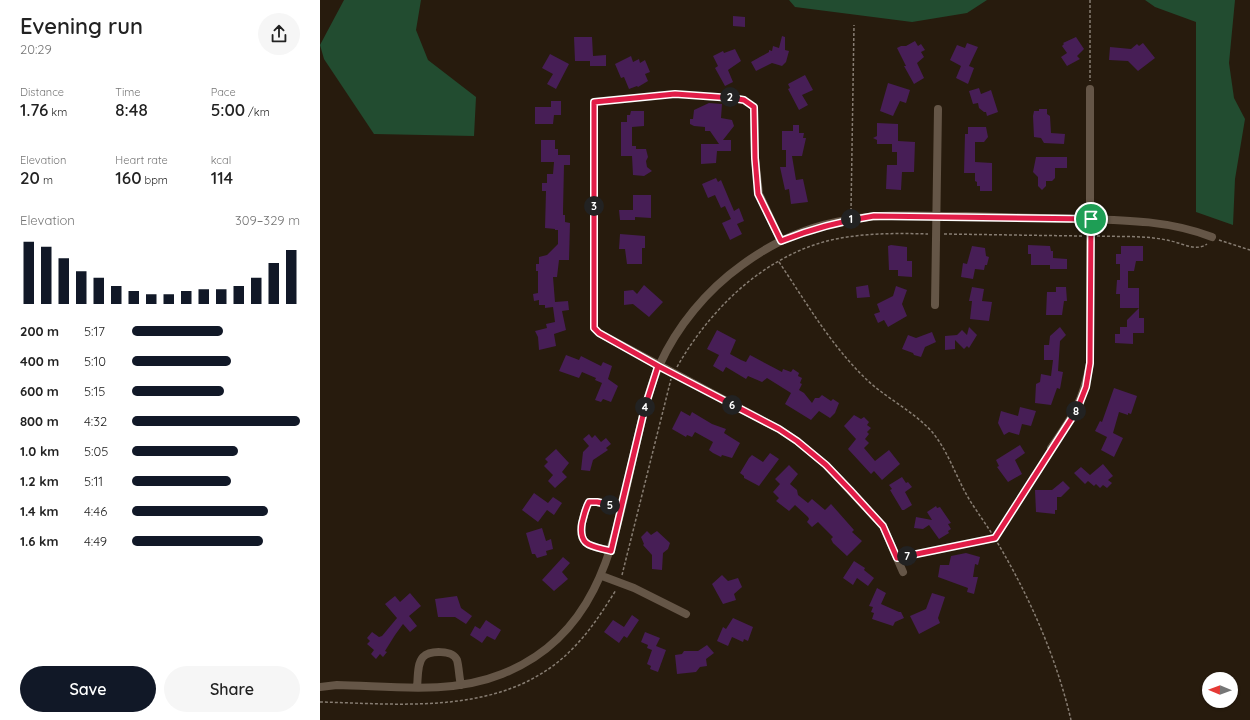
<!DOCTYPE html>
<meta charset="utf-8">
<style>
:root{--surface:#fff;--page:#f6f6f6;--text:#222;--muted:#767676;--accent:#111827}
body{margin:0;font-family:Quicksand,sans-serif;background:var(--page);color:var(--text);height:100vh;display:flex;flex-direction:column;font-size:15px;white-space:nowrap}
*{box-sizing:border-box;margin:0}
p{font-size:13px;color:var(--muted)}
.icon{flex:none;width:22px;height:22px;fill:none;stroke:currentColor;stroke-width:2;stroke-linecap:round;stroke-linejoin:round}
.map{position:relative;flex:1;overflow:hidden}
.details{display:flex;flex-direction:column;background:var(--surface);width:320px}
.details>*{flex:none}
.needle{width:26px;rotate:271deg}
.buttons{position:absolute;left:882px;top:672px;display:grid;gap:8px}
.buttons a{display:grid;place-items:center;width:36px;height:36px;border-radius:50%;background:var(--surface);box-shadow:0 1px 3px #0004;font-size:20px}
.pin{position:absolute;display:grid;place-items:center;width:34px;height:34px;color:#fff;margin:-17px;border:2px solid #fff;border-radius:50%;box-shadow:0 1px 4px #0007}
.km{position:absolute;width:20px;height:20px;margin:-10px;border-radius:50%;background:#222;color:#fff;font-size:11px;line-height:20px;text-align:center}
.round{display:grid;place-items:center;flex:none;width:42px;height:42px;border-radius:21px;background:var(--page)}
.headline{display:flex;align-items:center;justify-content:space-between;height:68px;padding:0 20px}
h1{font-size:22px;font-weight:600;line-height:30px}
.metrics{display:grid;grid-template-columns:repeat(3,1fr);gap:6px;height:68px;padding:4px 20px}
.metrics div{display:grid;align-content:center}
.metrics b{font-size:17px;font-weight:600}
.metrics small{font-size:11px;font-weight:400}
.metrics p{font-size:11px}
.chart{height:112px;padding:8px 20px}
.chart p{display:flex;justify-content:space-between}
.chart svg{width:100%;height:72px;margin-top:4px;stroke:var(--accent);stroke-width:6}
.action{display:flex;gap:8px;margin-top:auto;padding:8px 20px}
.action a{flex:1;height:46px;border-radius:24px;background:var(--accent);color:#fff;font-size:16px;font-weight:600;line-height:46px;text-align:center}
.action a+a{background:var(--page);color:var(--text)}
ul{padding:0 20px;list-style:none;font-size:13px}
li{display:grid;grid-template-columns:64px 48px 1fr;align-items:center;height:30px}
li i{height:10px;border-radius:5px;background:var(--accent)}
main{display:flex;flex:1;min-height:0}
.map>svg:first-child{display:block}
</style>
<main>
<section class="details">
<div class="headline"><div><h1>Evening run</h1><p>20:29</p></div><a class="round"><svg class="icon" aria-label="share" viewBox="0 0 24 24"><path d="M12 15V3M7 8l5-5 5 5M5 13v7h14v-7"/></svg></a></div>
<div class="metrics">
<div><p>Distance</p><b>1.76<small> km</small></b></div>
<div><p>Time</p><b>8:48</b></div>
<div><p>Pace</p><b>5:00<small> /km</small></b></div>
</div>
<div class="metrics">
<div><p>Elevation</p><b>20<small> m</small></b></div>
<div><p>Heart rate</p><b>160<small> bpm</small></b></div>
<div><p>kcal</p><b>114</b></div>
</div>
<div class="chart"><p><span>Elevation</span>309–329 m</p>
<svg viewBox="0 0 160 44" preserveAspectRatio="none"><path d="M5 44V6M15 44V9M25 44V16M35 44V24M45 44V28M55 44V33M65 44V36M75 44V38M85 44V38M95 44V36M105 44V35M115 44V35M125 44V33M135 44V28M145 44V19M155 44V11"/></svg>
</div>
<ul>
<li><b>200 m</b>5:17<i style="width:54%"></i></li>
<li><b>400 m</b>5:10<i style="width:59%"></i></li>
<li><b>600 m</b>5:15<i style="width:55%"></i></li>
<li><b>800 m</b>4:32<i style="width:100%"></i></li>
<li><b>1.0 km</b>5:05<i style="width:63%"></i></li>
<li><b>1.2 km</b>5:11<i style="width:59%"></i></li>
<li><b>1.4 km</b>4:46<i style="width:81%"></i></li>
<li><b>1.6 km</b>4:49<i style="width:78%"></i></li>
</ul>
<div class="action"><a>Save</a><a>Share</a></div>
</section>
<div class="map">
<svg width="930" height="720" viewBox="0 0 930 720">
<rect width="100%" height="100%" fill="#271b0d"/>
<path fill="#224c30" d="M24,0H101L96,30L108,60L156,97L154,136L54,134L4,59L0,45Z
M469,0H667L647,13L592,22L475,7Z
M825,0H915L909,63L914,98L925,119L915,179L913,225L876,212V22L835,7Z"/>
<path fill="#471e56" d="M413,16L425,17V27L413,26Z
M462,36L465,37V50L469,51L466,62L462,66L452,63L436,71L431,62L449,52V50L452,51L453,46L459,48Z
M254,37H272L273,56L286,55V66H270V61H255Z
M756,37L764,49L757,56L760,59L747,66L741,57L747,53L742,46L744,44L743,43Z
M595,41L598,46L601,44L605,50L601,52L604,57L597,63L604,78L594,84L584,66H586L577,48L581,46H586Z
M647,43L658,47L649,66L654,68L648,84L636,78L641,66L630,60L637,45L645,48Z
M823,43L835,58L818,71L808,61L789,60L790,47L811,49L817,44L819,46Z
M415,49L421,61L408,70L413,82L405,86L395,68L398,66L393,56L403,51L404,53Z
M230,54L249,64L236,89L227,84L233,74L222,68Z
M311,56L313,62L319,59L320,63L325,60L330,72L325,74L328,81L318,87L317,86L309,89L304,77L301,78L295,64Z
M485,75L493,90L482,95L488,105L479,110L468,89L470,88L468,84Z
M568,83L590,90L586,103L580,101L573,116L560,111Z
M659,88L661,94L671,90L678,112L667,116L666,112H664L659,108L658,103L653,104L649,91Z
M231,101H241V115H234L233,124H215V107H231Z
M389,103L402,104L401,118L412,120L414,126L403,140H411V151H397L396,163L381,164V144H399L390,131H385V127L374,126L370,124V119H373L374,110Z
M719,109H727V114L730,116L731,133L745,134L744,144L724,143L721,138L714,137L713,116L714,111H719Z
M311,111H324V126L312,127V146H316V149H326L328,157L326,161L327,167L332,171L324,176L313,175L312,156H301V122H307V115H310Z
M557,123L578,124V141L595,142L594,172H582L581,190L566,189L567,165H577V152H572V144H557V140L553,138L557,136Z
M473,125H479V133H484L483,138H486L482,156H472L476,180L483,179L488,202L471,204L469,189L465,190L460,167H466V150H462V131H473Z
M648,127H666L668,137L664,142H655V162L672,163V191H660V186H657V182L655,181V173H644L645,134H648Z
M221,140H235V149H238V155H250V165H244L243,211V215H245V222L250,223L249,260H239L237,277H233L235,302L248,301L249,310L242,311L246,330L234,334L236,346L219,350L218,337L215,331L227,328L226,324L235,322L233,307L225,308V305H219V300L214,301L213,294L218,293V271H216V264H219V257L227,255L238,244V230H235V229L225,228L226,191H222V183H227V174H233L234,162H221Z
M716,157H747V168H735V178L732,181H726V186L722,190L718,186V177L713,172Z
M396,178L398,182L401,180L414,211L419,208L424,221L417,224L422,234L410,240L402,223L411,219L405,206L401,208L395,195L388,198L382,184Z
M313,195H331V218L315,217V220H300L299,210H313Z
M300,234L325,236V248H322V264H307L305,249H299Z
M571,245L587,247V261H592V277L578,276V270H569L568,246Z
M708,245L730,246L731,251H733V258L747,259V269H730V265H711V254H708Z
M652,246L665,248L666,256L669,257L667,265H665L664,270L655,269L653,279L641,277L643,263L647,264Z
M801,246H823V261H816L814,271H808V288H819V318H824V333H813V344L795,343V334H800V327H807V320L819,308H800V294H796L797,280H800V264H796V254H801Z
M324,285L343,302L329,317L313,304L304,305V291L313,290L317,294Z
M548,285L550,297L537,298L536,287Z
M576,286L587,290L582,304L587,316L568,327L564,320L558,323L554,314L560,312L557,304L573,296Z
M652,287L664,289L662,301L672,302L669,321L650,319L652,301H649Z
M736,287H746L747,301H744L742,315H726L727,292H736Z
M649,327L657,335L649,348L647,346L644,349L635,340V349L625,350V336L637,335L642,330L647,335Z
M740,327L746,335L740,341L738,371L743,372L740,389L737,388L731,405L715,403L716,384L720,382L721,374L731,376L733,360H724V345H729L730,336Z
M397,330L416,340L410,354L421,360L426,362L430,355L462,372L463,369L471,372L473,369L479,373L478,376L482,378L480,383L482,384L479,390L484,393L492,403L495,398H499L502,395L511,401L513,399L519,403L515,413L510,418L499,411L491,420L465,404L471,393L447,378L442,382L428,376L426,379L406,367L403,372L393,366L399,355L387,349Z
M612,332L616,342L605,347L601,357L594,355L593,353L582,349L588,335L596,338Z
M246,355L259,360L261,356L281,366L283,362L292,366L288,379L298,386L291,402L283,399L281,402L275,400L282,383L275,380L276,378L262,372L259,378L239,371Z
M794,388L817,396L811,414L808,413V415L799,412L793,433L803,438L794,457L781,450L787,437L775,431L780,421L782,422Z
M700,407L716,411L711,426L702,424L699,435L689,432L684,435L678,423L681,411L698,416Z
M361,411L370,416L372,412L392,424L406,429L404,433L420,443L412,458L402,455L401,457L393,453L389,450L393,442L375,432L372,437L367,435L366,437L352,429Z
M534,415L541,419L544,417L549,422L547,425L551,428L547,432L549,434L545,439L549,443L544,448L555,461L569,450L580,464L562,480L554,471L551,474L528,449L536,439L524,426Z
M269,434L272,438L275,435L281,442L286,438L291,444L286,448L288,450L273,460L270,471L261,470L263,452L269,446L263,439Z
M700,445L705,453L695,460L702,474L688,482L677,467L679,466L676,460Z
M236,449L249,463L242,472L247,477L235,488L228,481L233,475L224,466L228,462L225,459Z
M450,453L459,459L439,486L424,478V476L420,473L429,458L432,455L443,462Z
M783,464L793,476L788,480L792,483L787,488L783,485L780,488L776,484L774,486L768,481L765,484L754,473L761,467L770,475Z
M469,465L478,474L470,484L477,490L478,495L488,503L492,499L505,510L511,504L534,530L532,532L542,541L527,556L513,543L511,539L513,537L498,522L492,527L487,522L489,519L488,517L475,505L469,511L456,501L459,498L453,492L460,484L455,479Z
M582,477L586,483L588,482L592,487L585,492L592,505L584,510H582L570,490L572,489L569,485Z
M743,481L750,488L741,497H737V510H735V514L716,512L715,490H732Z
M214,493L228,503L233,497L242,503L234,515L227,510L218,522L202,510Z
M616,506L617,508L620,507L631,523L628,524L631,529L628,531L629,533L619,539L609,525L603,529L594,528L596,517L612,520L607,512Z
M222,528L226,541L231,539L233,549L226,551L227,555L217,558L215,554H212L206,533Z
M327,531L331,535L337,531L350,543L348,549L343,553L342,570L332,569V555L323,545L324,544L321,537Z
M646,553L660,557L658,565L655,564L653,577H658L654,594L647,592L648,588L618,577L620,565H629L631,556Z
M243,557L250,563L242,572L248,579L234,591L222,580Z
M534,561L545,568L544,570L554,578L548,586L537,578L533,585L523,578Z
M402,575L408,581L418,578L422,587L414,594L416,600L403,604L392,584Z
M557,588L566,593L561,604L579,612H581L584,618L575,622L573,626L552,619L554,613L551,612L553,607L549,606Z
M90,593L101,606L89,616L97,626L90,632L83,624L75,635L65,651L67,652L63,657L60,654L56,659L51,654L54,650L47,644L50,641L47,638L52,632L59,637L62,636L77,618L65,604L75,596L80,602Z
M612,593L625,597L618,618L620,623L599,634L590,616L606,609Z
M137,596L141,608L152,616L146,624L135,617H118L115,599Z
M312,615L319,620L307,638L304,636L299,643L284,632L293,620L304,627Z
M413,618L433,627L428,641L424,639L423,642L412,637L408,646L397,641L403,627L406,629Z
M166,620L181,630L175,640L167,636L162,643L150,635L155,626L160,629Z
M325,632L340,638L336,646L346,650L338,672L330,669L331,666L327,664L332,650L327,648L328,645L321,642Z
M387,645L394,653L386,659L387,666L380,667L376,672L357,674L355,655L362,654L364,651H378Z"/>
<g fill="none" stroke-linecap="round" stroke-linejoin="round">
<path stroke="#877d72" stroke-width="1.5" stroke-dasharray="3 2" stroke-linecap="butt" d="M770,0V81
M282,101C309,97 408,88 427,102
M531,211L534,25
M624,234L762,236
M777,236C803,237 830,235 855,242C866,245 877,251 887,244
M899,240L930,250
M459,262C486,302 510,344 545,378C565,398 594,411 613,433C629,453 636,477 649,499C657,512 666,524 674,537C708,593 736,656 751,720
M357,367C390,309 444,256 511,240C543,233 575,233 608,234
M585,556L675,537L727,455
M302,575L351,379
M0,702C88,704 191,717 257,644C272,628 284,609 296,590"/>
<path stroke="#655647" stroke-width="8" d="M274,102V328L279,333L459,429L477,441L506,465L563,526L583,572
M434,107L435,158L439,194L461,241
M615,305L618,109
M731,448C753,416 763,402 770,363V89
M291,551C272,546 258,547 262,523C264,516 265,509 269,502H277L301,507
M282,576L314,588L366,614
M0,687L17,685C71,686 130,695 182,674C287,633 296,527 319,432C324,410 330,386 339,366C357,326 387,290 422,265C453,242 489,226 527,220C566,213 608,216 647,216C684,217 720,218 757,219C803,220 848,220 892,237
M97,687C98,679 97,663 103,657C110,650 133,650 137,660C139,667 139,677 141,685"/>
</g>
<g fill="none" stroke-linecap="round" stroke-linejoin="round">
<g stroke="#fff" stroke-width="8">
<path id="route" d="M771,219L554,216C521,221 491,229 461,241L438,194L435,158L434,107L424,100L412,98L355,94L274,102V328L279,333L338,366L325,407L291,551C272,546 258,547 262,523C264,516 265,509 269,502H277L301,507L325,407L338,366L459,429L477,441L506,465L530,490L563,526L577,558L675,538L757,410L766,387L770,363L771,219"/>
</g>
<use href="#route" stroke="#e11d48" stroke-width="5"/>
</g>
</svg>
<div class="buttons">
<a><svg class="needle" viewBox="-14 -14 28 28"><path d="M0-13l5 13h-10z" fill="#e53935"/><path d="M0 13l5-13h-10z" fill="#767676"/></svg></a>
</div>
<div class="pin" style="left:771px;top:219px;background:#1e9e55"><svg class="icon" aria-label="arrive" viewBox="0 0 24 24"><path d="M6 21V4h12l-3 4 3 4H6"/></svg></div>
<b class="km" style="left:531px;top:219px">1</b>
<b class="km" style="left:410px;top:97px">2</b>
<b class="km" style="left:274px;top:206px">3</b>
<b class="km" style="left:325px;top:407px">4</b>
<b class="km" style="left:290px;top:505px">5</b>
<b class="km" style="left:412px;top:405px">6</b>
<b class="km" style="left:587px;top:556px">7</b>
<b class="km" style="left:756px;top:411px">8</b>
</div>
</main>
